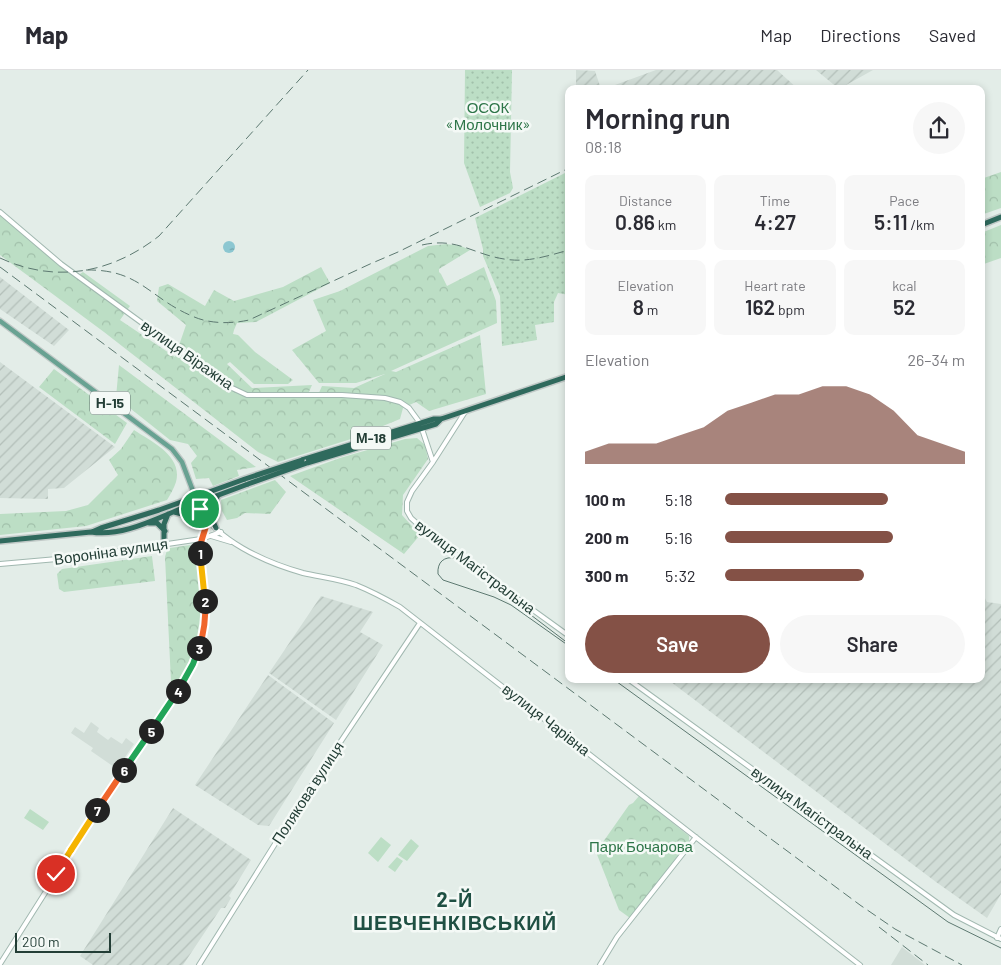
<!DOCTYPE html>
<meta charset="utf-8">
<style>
:root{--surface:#fff;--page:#f7f7f7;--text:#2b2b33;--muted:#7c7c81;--line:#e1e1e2;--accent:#845146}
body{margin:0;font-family:Barlow,sans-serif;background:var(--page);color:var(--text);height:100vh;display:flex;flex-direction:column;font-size:19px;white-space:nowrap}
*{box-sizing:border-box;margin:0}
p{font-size:16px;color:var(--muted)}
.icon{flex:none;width:28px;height:28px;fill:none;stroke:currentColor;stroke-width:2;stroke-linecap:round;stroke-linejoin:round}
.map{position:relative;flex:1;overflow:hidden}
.details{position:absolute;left:565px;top:15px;width:420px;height:598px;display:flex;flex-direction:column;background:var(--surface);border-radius:10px;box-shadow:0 2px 8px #0003}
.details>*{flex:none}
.scale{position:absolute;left:15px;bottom:12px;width:96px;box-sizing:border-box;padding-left:5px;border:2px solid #233e36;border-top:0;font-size:14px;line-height:18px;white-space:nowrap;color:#233e36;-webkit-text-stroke:4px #f4f9f6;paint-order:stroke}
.pin{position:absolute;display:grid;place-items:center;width:42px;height:42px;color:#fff;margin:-21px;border:2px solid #fff;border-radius:50%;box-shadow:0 1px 5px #0007}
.km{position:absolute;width:25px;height:25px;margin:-12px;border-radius:50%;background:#222;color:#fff;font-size:14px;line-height:25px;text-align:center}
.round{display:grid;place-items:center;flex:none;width:52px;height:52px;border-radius:26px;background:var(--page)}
.overview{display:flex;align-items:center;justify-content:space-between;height:85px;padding:0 20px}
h1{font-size:28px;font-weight:600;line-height:38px}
.stats{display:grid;grid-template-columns:repeat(3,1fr);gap:8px;height:85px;padding:5px 20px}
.stats div{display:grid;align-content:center;border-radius:10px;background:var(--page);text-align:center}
.stats b{font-size:21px;font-weight:600}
.stats small{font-size:14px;font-weight:400}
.stats p{font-size:14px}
.chart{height:140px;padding:10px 20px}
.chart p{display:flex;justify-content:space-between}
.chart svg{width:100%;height:90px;margin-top:5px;fill:var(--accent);opacity:.7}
.primary-button{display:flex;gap:10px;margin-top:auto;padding:10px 20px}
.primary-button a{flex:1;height:58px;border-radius:30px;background:var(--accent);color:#fff;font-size:20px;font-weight:600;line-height:58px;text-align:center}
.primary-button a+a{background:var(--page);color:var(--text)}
ul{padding:0 20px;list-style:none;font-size:16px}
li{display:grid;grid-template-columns:80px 60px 1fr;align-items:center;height:38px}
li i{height:12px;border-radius:6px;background:var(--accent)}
header{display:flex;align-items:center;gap:30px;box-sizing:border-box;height:70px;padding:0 25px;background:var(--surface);border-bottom:1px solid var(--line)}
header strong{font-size:24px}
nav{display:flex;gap:28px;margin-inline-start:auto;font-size:18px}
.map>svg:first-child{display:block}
</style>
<header>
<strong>Map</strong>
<nav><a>Map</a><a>Directions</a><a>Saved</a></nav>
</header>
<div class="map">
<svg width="1001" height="895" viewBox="0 0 1001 895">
<defs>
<pattern id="industrial-furrows" width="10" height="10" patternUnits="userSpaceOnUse" patternTransform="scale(1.25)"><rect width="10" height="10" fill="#d1ddd7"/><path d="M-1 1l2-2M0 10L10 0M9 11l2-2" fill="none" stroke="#b3bfb9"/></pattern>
<pattern id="grass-dots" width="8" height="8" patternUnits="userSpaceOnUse" patternTransform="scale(1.25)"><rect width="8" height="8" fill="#bcdec5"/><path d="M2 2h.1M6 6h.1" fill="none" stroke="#a1c0aa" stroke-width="1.8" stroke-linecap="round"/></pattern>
<pattern id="forest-crowns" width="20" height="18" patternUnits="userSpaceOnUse" patternTransform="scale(1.25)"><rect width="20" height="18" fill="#bcdec5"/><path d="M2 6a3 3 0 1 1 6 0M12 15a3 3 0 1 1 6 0" fill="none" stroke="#a1c0aa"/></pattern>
<pattern id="water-ripples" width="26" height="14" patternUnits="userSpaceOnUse" patternTransform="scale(1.25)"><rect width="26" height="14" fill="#8cc7d1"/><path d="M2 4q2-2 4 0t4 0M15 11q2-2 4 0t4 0" fill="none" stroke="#72a3aa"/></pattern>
</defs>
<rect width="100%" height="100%" fill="#e3ede8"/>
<path fill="#d1ddd7" d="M91,652L99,658L97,662L108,670L111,667L122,674L126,668L134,674L117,699L91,681L93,678L71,663L75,657L84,663Z
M902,877L925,895H891Z"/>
<path fill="url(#industrial-furrows)" d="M576,0L595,1L601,19H576Z
M656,0H777L798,19H604Z
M816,0H873L839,19Z
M0,207L69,260L54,276L0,239Z
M0,292L115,377L64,418L48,419V429L0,428Z
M981,521L987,532L1001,534V824L987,848L936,812L667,609H981Z
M321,526L373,542L360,562L383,575L336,650L269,603Z
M268,605L334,653L269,756L258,755L195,715Z
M173,738L251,790L229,826L231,828L225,838H221L183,895H93L80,886Z"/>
<path fill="url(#grass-dots)" d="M465,0H512L510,102L513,118L510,123L480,137L464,93Z
M569,101V225L558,223L554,232V252L535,255L537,270L502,276L500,226L483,186V179L475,148Z"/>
<path fill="url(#forest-crowns)" d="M1001,102V138L981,145V109Z
M0,142L77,206L83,202L130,236L120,250L175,287L186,255L157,231L159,217L168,214L205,236L214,220L234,231L283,217L321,197L330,213L256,252L237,253L234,260L233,264L238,265L255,282L293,310L288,314H254L230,292L227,294L252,318L312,315L308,324L318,325L322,316L354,318L385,304L356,313H319L292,280L326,261L313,230L340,221L428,176L446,174L461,176L470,180L439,199V202L441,204L447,216L484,197L496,231L497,253L391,301L396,302L480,265L486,324L429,341L416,332L403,338L400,349L351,369L278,392L258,382L104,262L0,185Z
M1001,155V188L981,195V163Z
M119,295L256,397L237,400L239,406L213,416L209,408L196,409L191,393L197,386L188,374L170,370L116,327Z
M54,299L127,353L115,374L39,317Z
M134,360C152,372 183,386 176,412C174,418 170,425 167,430L86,456L0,465V444L66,441L88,435L118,405L109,390L121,379Z
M417,368L425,375L428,389L403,425L402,445L420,465L404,484L290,406L340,388L405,369Z
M275,410L286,422L270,444L245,443L237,448L227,450L222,441L221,430Z
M190,475L194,477L198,482C201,511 207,541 199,570C195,587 185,601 177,615L171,612L165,487L167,480L170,478Z
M152,486L155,511L64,522L59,519L57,504L62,499Z
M639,726L689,766V772L630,848L619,840L596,782L629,735L633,733Z"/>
<path fill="#bcdec5" d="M30,739L49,752L43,760L24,748Z
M381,767L391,775L378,792L368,783Z
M411,769L419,776L407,791L398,785Z
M397,787L403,791L395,802L388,797Z"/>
<path fill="url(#water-ripples)" d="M223 177a6 6 0 1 1 12 0a6 6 0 1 1-12 0Z"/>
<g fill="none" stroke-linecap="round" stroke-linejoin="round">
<g stroke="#a1b8b0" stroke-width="6">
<path id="secondary" d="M0,142L61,194L230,317L247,325H342L385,328L400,332L409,338L420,353L433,392
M465,342L433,392L412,421L407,432V441L411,448L432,467L569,566
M197,433C213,470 267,493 303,503C321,507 339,509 356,515C371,521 386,529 400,537L860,895
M211,466L231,472
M0,494L80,487L201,469L221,462
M628,609L954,845L1001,869
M997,868L1001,859
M0,894L100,736L172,631L193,594L203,567L206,540L200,480L207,450
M199,895L317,707L420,553
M600,895L617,867L696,767"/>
</g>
<g stroke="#c1c9c7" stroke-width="7">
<path id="primary" d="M0,251L172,379L182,392L196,429"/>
</g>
<g stroke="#c1c9c7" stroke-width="8">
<path id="highway" d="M981,155L1001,147
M302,390L434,349H441L569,306
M307,393L436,354L441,349
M174,442L207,450
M149,453H157L165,461
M216,458C210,446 207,437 217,427
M92,462L101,458L159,440L245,409
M0,471L91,462C122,467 155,449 183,438C205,430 227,422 248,414
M164,474V454L168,444"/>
</g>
<use href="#secondary" stroke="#fff" stroke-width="4"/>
<use href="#primary" stroke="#68a292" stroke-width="4.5"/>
<use href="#highway" stroke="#2f6a5d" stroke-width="5"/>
<path stroke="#5d7971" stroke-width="1" d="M569,574L456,488C444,486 437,492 438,504L443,510L494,527L511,535L569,576
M613,609L948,852L1001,878"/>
<path stroke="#5d7971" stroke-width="1" stroke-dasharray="10 5" stroke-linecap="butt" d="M422,175C457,167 472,184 504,189C527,193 547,186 569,180
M0,188C56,214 112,203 159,166L308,0
M0,197L860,835L895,859L962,895
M86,200C140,199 149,228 192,246C209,254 231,254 249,250L370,194L398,182L569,98
M879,857L928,895"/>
<g stroke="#c1c9c7" stroke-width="8" stroke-linecap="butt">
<path id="highway-bridge" d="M245,409L302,390
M248,414L307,393"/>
</g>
<use href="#highway-bridge" stroke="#2f6a5d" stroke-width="5"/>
</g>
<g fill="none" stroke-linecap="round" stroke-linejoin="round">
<g stroke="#fff" stroke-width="10">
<path id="split-1" d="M200,439L207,450C206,462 199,471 200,483"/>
</g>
<g stroke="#fff" stroke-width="10">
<path id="split-2" d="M200,483L205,531"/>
</g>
<g stroke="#fff" stroke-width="10">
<path id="split-3" d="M199,578C204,563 206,546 205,531"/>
</g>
<g stroke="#fff" stroke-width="10">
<path id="split-4" d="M178,621L193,594L199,578"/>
</g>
<g stroke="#fff" stroke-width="10">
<path id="split-5" d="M151,661L178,621"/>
</g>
<g stroke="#fff" stroke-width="10">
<path id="split-6" d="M124,700L151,661"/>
</g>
<g stroke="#fff" stroke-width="10">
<path id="split-7" d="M97,740L124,700"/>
</g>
<g stroke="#fff" stroke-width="10">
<path id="split-8" d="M71,780L97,740"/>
</g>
<g stroke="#fff" stroke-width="10">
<path id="split-9" d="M56,804L71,780"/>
</g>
<use href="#split-1" stroke="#f0652b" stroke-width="6"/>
<use href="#split-2" stroke="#f5b400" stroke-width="6"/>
<use href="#split-3" stroke="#f0652b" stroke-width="6"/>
<use href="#split-4" stroke="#22a559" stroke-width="6"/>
<use href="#split-5" stroke="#22a559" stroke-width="6"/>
<use href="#split-6" stroke="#22a559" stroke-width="6"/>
<use href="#split-7" stroke="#f0652b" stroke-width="6"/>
<use href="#split-8" stroke="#f5b400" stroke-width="6"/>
<use href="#split-9" stroke="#f5b400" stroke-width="6"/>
</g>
<g text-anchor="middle" stroke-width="5" stroke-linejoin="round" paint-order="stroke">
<g fill="#f4f9f6" stroke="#627670" stroke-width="1">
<rect x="90" y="321.5" width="40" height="23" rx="4"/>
<rect x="351" y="356.5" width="40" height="23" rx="4"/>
</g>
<g font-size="14" font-weight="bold" fill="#233e36">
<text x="110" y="338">Н-15</text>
<text x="371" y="373">М-18</text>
</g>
<g font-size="15" fill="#2d7548" stroke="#f4f9f6">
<text x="488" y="43">ОСОК<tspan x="488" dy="17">«Молочник»</tspan></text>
<text x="641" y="782">Парк Бочарова</text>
</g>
<g font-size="15" fill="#233e36" stroke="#f4f9f6">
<text transform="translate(187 285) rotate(35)" y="5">вулиця Віражна</text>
<text transform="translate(111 482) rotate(-8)" y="5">Вороніна вулиця</text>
<text transform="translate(475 497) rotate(37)" y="5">вулиця Магістральна</text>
<text transform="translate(546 650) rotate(38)" y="5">вулиця Чарівна</text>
<text transform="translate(308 723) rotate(-57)" y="5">Полякова вулиця</text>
<text transform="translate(812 743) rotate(36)" y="5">вулиця Магістральна</text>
</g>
<g font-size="20" font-weight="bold" letter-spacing="1" fill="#1f5043" stroke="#f4f9f6">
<text x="455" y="837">2-Й<tspan x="455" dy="23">ШЕВЧЕНКІВСЬКИЙ</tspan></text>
</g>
</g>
</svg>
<div class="scale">200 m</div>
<div class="pin" style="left:200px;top:439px;background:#1e9e55"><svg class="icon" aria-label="arrive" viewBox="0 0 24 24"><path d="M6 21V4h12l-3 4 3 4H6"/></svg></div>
<div class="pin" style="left:56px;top:804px;background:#d93025"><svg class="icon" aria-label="check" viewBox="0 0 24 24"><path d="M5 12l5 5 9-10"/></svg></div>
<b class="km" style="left:200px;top:483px">1</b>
<b class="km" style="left:205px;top:531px">2</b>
<b class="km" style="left:199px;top:578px">3</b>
<b class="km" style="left:178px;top:621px">4</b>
<b class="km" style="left:151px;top:661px">5</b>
<b class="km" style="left:124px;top:700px">6</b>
<b class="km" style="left:97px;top:740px">7</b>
<section class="details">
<div class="overview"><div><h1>Morning run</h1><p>08:18</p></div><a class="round"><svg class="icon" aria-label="share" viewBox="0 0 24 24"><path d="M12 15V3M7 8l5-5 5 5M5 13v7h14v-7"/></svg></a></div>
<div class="stats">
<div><p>Distance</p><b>0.86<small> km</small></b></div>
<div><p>Time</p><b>4:27</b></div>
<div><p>Pace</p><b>5:11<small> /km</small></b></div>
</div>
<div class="stats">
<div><p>Elevation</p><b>8<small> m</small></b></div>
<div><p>Heart rate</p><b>162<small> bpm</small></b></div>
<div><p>kcal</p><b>52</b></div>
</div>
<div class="chart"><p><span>Elevation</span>26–34 m</p>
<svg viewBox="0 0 160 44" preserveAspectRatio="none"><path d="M0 44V38L10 34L20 34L30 34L40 30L50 26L60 18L70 14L80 10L90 10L100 6L110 6L120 10L130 18L140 30L150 34L160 38V44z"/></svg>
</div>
<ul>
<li><b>100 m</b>5:18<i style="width:68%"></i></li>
<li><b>200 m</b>5:16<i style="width:70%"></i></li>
<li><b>300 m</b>5:32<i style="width:58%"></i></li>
</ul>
<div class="primary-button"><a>Save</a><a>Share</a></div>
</section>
</div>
